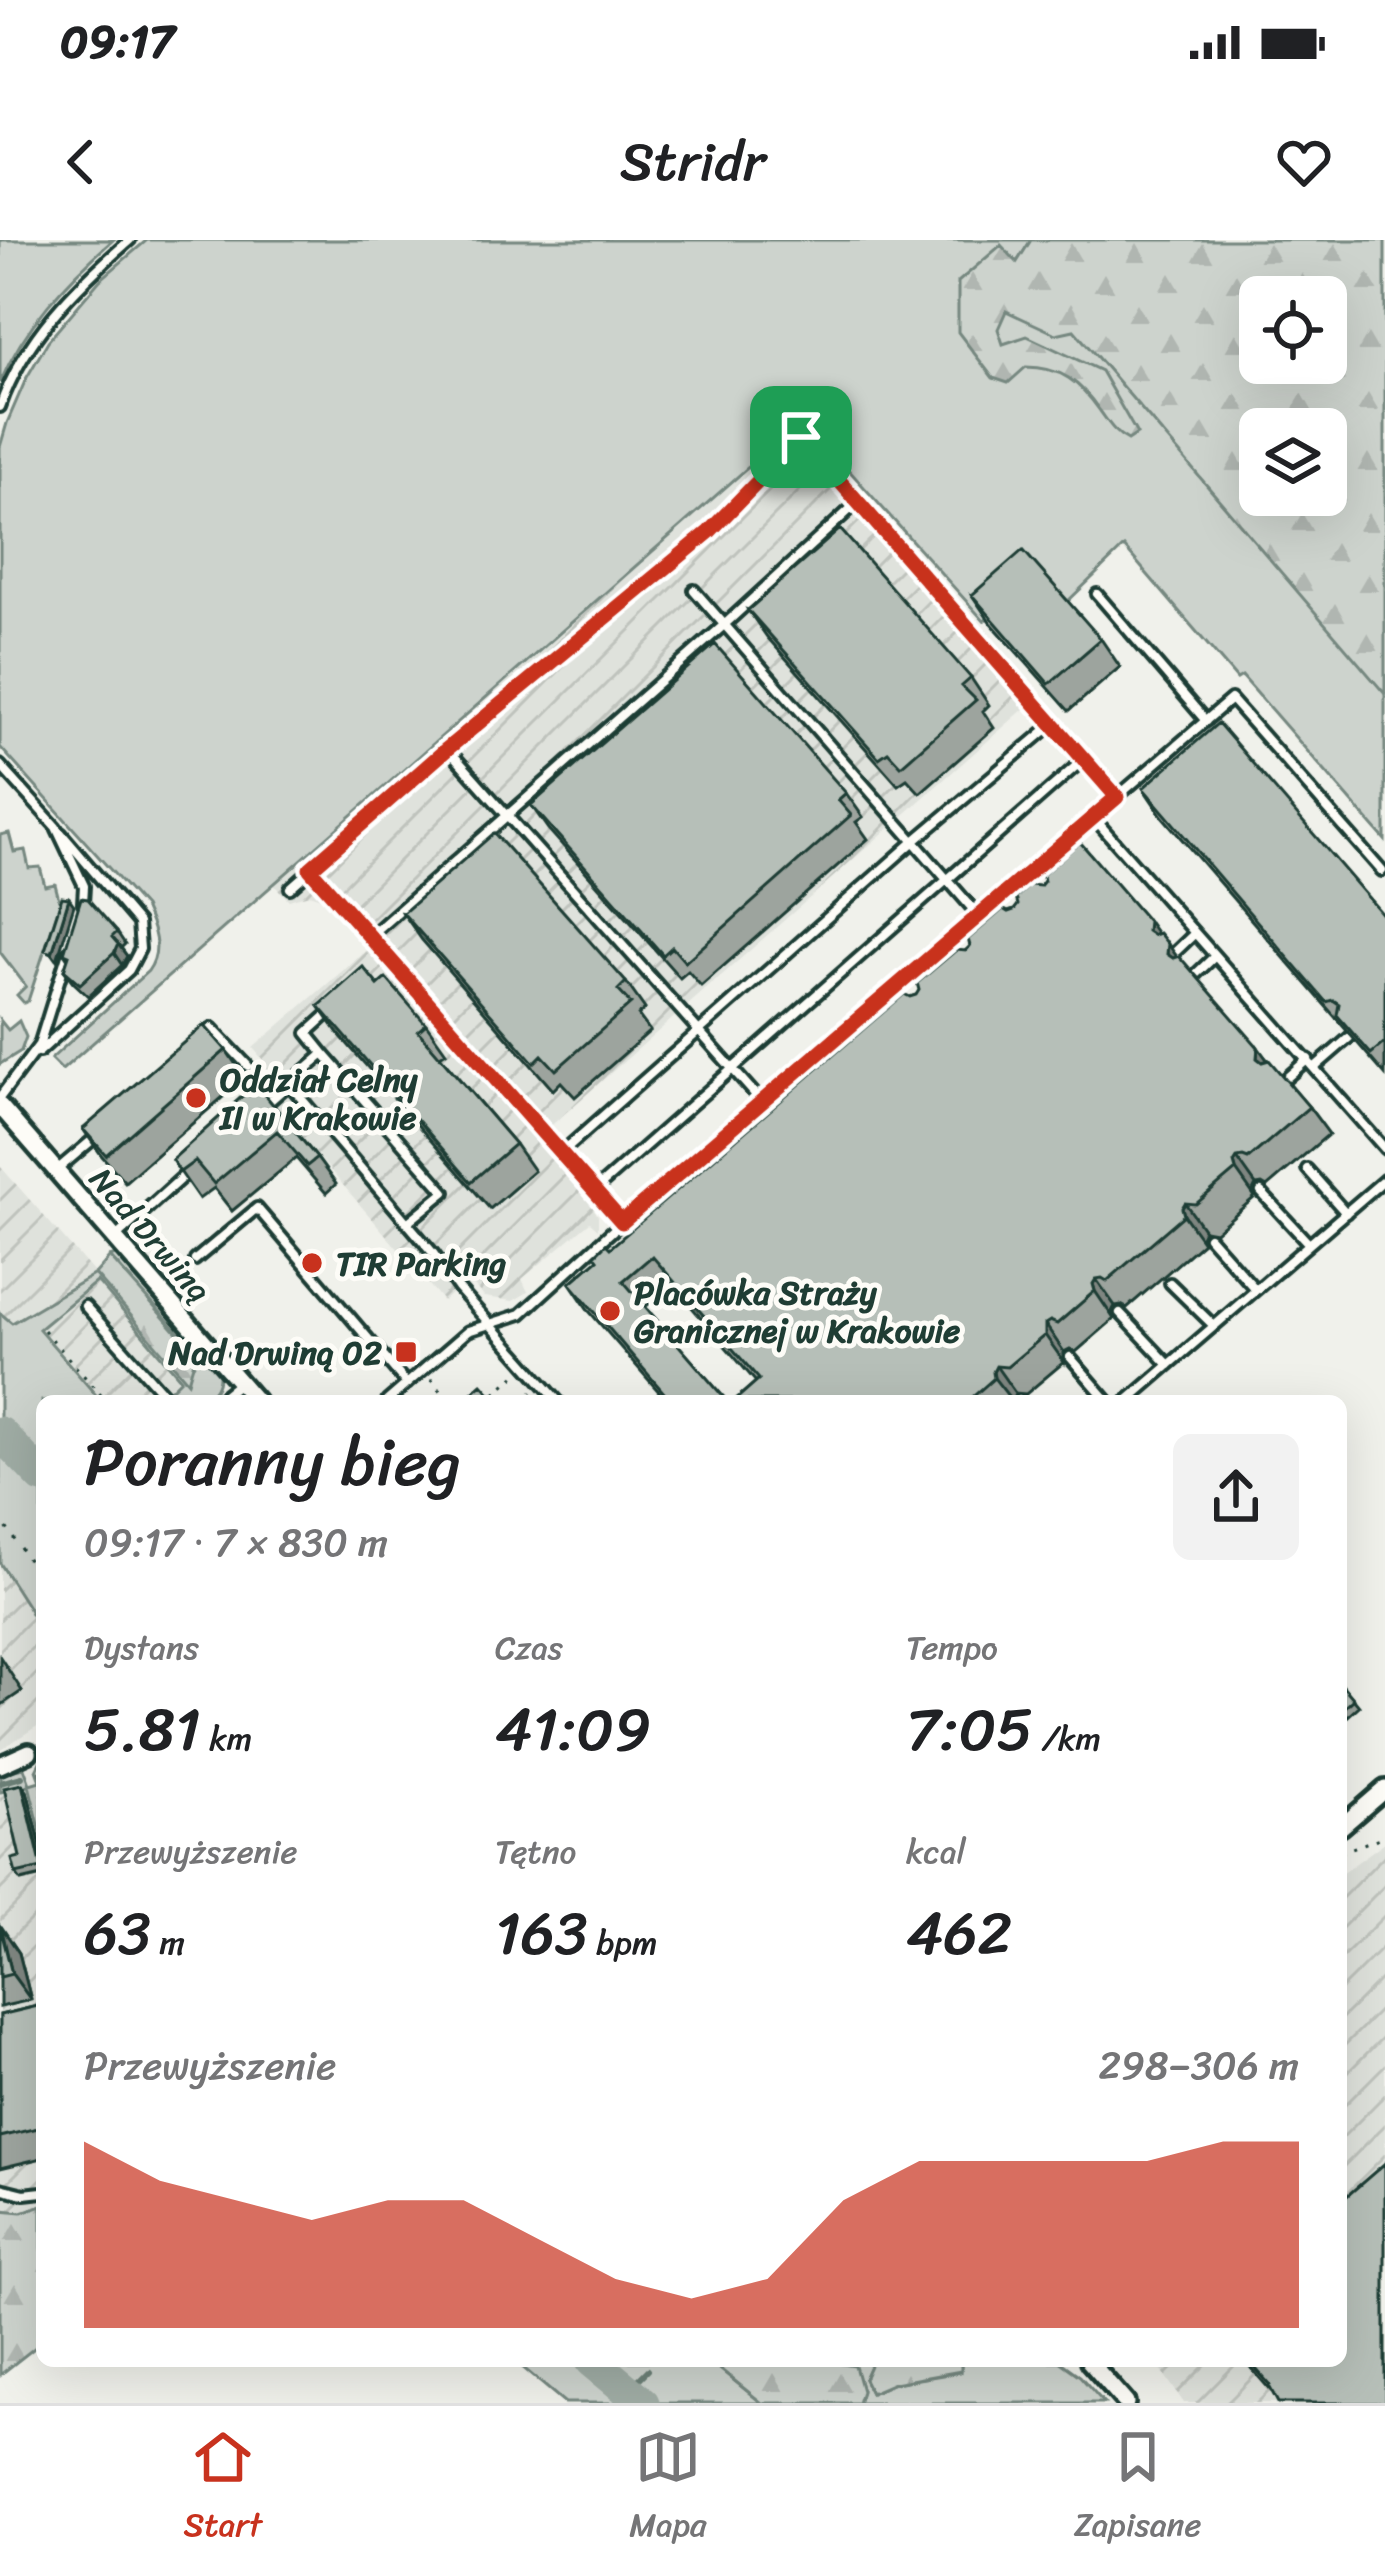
<!DOCTYPE html>
<html lang="pl">
<meta charset="utf-8">
<style>
:root{--surface:#fff;--page:#f2f2f2;--text:#202124;--muted:#757577;--line:#e0e0e0;--accent:#c8321e}
body{margin:0;font-family:Sriracha,sans-serif;background:var(--page);color:var(--text);height:100vh;display:flex;flex-direction:column;font-size:45px;white-space:nowrap}
*{box-sizing:border-box;margin:0}
p{font-size:39px;color:var(--muted)}
.icon{flex:none;width:66px;height:66px;fill:none;stroke:currentColor;stroke-width:2;stroke-linecap:round;stroke-linejoin:round}
.map{position:relative;flex:1;overflow:hidden}
.sheet{position:absolute;left:36px;top:1155px;width:1311px;height:972px;display:flex;flex-direction:column;background:var(--surface);border-radius:18px;box-shadow:0 12px 48px #0002}
.sheet>*{flex:none}
.controls{position:absolute;left:1239px;top:36px;display:grid;gap:24px}
.controls a{display:grid;place-items:center;width:108px;height:108px;border-radius:18px;background:var(--surface);box-shadow:0 12px 48px #0002;font-size:60px}
.pin{position:absolute;display:grid;place-items:center;width:102px;height:102px;color:#fff;margin:-51px;border-radius:24px;box-shadow:0 6px 18px #0006}
.round{display:grid;place-items:center;flex:none;width:126px;height:126px;border-radius:18px;background:var(--page)}
.headline{display:flex;align-items:center;justify-content:space-between;height:204px;padding:0 48px}
h1{font-size:66px;font-weight:600;line-height:90px}
.figures{display:grid;grid-template-columns:repeat(3,1fr);gap:18px;height:204px;padding:12px 48px}
.figures div{display:grid;align-content:center}
.figures b{font-size:60px;font-weight:600}
.figures small{font-size:33px;font-weight:400}
.figures p{font-size:33px}
.chart{height:336px;padding:24px 48px}
.chart p{display:flex;justify-content:space-between}
.chart svg{width:100%;height:216px;margin-top:12px;fill:var(--accent);opacity:.7}
.status{display:flex;justify-content:space-between;align-items:center;height:84px;padding:0 60px;background:var(--surface);direction:ltr}
.status svg{height:33px;fill:currentColor}
header{display:flex;justify-content:space-between;align-items:center;height:156px;padding:0 48px;background:var(--surface);font-size:54px;font-weight:600}
.dock{display:flex;justify-content:space-around;align-items:center;height:168px;border-top:3px solid var(--line);background:var(--surface);font-size:33px;color:var(--muted)}
.dock a{display:grid;justify-items:center;gap:6px}
.dock .on{color:var(--accent)}
.map>svg:first-child{display:block}
</style>
<div class="status"><b>09:17</b><svg viewBox="0 0 49 12"><path d="M0 12V9h3v3zM5 12V6h3v6zM10 12V3h3v9zM15 12V0h3v12zM26 1h20v11H26zM47 4h2v5h-2z"/></svg></div>
<header><svg class="icon" aria-label="back" viewBox="0 0 24 24"><path d="M15 5l-7 7 7 7"/></svg>Stridr<svg class="icon" aria-label="heart" viewBox="0 0 24 24"><path d="M12 20l-8-8c-3-5 5-10 8-4 3-6 11-1 8 4z"/></svg></header>
<div class="map">
<svg width="1385" height="2163" viewBox="0 0 1385 2163">
<defs>
<pattern id="industrial-furrows" width="10" height="10" patternUnits="userSpaceOnUse" patternTransform="scale(3)"><rect width="10" height="10" fill="#dfe2dc"/><path d="M-1 1l2-2M0 10L10 0M9 11l2-2" fill="none" stroke="#bfc3bd"/></pattern>
<pattern id="forest-firs" width="22" height="20" patternUnits="userSpaceOnUse" patternTransform="scale(3)"><rect width="22" height="20" fill="#cdd3cd"/><path d="M5 1l3.5 6h-7zM16 11l3.5 6h-7z" fill="#b0b6b1"/></pattern>
</defs>
<rect width="100%" height="100%" fill="#f0f1eb"/>
<filter id="ink" filterUnits="userSpaceOnUse"><feTurbulence type="fractalNoise" baseFrequency=".00833" numOctaves="2"/><feDisplacementMap in="SourceGraphic" scale="24" xChannelSelector="R" yChannelSelector="G"/><feConvolveMatrix kernelMatrix="1 2 1 2 8 2 1 2 1" color-interpolation-filters="sRGB"/></filter>
<g filter="url(#ink)">
<path fill="url(#industrial-furrows)" d="M827,158L840,174L830,198L837,220L1041,454L537,898L586,955L598,976V989L590,982L522,1039L528,1052L513,1061L484,1057L468,1039L443,1061L248,835L264,821L253,808L369,708L321,658L309,654L289,660L273,644Z
M0,926L95,1034L204,1161H83L0,1073Z
M0,1323L28,1367L42,1397V1483L0,1510Z
M29,1544L42,1597V1965L22,1972L0,1970V1552Z
M1385,1602V2163H1184L1155,2121H1341V1634Z"/>
<path fill="#cdd3cd" stroke="#768880" stroke-width="3" d="M0,0H113C67,40 24,86 0,143Z
M147,0H1031L1017,22L1385,453V600L1242,436L1237,439L1124,307L1068,361L1041,331L984,381L837,217L831,195L842,174L827,158L62,830L51,819L148,731C163,710 154,688 144,667L0,507V207L7,183L26,139L48,101L100,40Z
M9,593L14,612L25,610L29,628L40,627L45,646L55,644L60,663L28,761L24,763L17,755L26,746L0,712V595Z
M0,780L8,790L19,781L26,797L21,811L0,824Z
M115,1015L119,1016L219,1132C221,1161 190,1166 171,1149L181,1139L97,1041L39,1089L101,1161H42V1396L28,1367L0,1323V1073L12,1083L95,1034L188,1140L189,1131L196,1121L180,1094L110,1017Z
M42,1518V1597L29,1545L0,1552V1533L24,1528L30,1544L40,1541L36,1530Z
M515,2121H710L762,2163H565Z
M825,2121H872L864,2139L871,2153L894,2143L961,2132V2121H1059L1080,2136L1104,2163H858L862,2150Z"/>
<path fill="url(#forest-firs)" stroke="#768880" stroke-width="3" fill-rule="evenodd" d="M1031,0H1385V454L1074,90L1056,94L1006,71L998,89L1003,104L1027,96L1101,131L1137,194L1128,200C1114,193 1109,183 1100,171C1080,142 1061,127 1026,127L1008,143L993,138L958,92V42L1001,5L1017,22ZM1260,57H1326V123H1260ZM1260,189H1326V255H1260Z
M110,1017L196,1114L188,1142L95,1034Z
M42,1965V2102L0,2135V1970L22,1972Z
M710,2121H825L855,2126L862,2151L858,2163H762Z
M872,2121H961V2131L894,2143L871,2153L864,2139Z"/>
<g fill="none" stroke-linecap="round" stroke-linejoin="round">
<path stroke="#6c8077" stroke-width="6" d="M37,1229L42,1227
M41,1533H42
M0,1543L22,1537
M627,2151L648,2130"/>
<path stroke="#9faca4" stroke-width="33" d="M0,1193L42,1237
M592,2121L643,2163"/>
<g stroke="#1f3d34" stroke-width="16">
<path id="lane" d="M0,167C24,98 76,46 130,0
M694,350L979,676
M1097,354L1206,481
M448,509L762,862
M0,525L56,587L84,646L83,663
M1093,577L1385,909
M310,630L622,982
M290,648L447,509L709,292L801,197L1117,557
M369,697L724,385L858,262
M1173,714L1195,693
M1193,737L1215,716
M329,773L307,793L324,814L289,844L433,1013L458,1048L558,1161
M204,796L212,788L248,826
M39,812L129,730L140,709L138,683L61,593
M324,814L445,952L407,983
M1314,828L1351,796
M1283,841L1308,819
M0,857L39,805L68,712
M264,866L289,844
M561,913L913,602L1053,484
M58,929L97,896
M1307,929L1346,973
M594,951L1084,519
M1261,952L1309,1004
M116,997L189,931
M1209,997L1256,1050
M195,1020L257,968L407,1144
M1170,1043L1214,1086
M85,1066L170,1161
M1120,1073L1169,1125
M1070,1117L1108,1161
M1020,1160L1021,1161
M217,1161L239,1143
M387,1161L468,1091L521,1074L622,982L1231,459L1382,631
M1127,1161L1385,939
M0,1948L24,1954L42,1952"/>
</g>
<g stroke="#1f3d34" stroke-width="24">
<path id="street" d="M0,866L256,1161
M0,1525L29,1512
M1341,1587L1385,1549
M1089,2121L1126,2163"/>
</g>
<path stroke="#1f3d34" stroke-width="3" stroke-dasharray="3 9" stroke-linecap="butt" d="M44,1090L106,1161
M431,1139L449,1161
M485,1161L516,1135
M523,1161L532,1152
M0,1278L42,1341
M1341,1612L1385,1596"/>
<use href="#lane" stroke="#fdfcf7" stroke-width="8"/>
<use href="#street" stroke="#fdfcf7" stroke-width="15"/>
</g>
<path fill="#9da49e" stroke="#1f3d34" stroke-width="3" d="M972,355L1101,399L1120,427L1069,471L991,383Z
M748,370L971,438L989,465L983,471L994,488L920,553L907,539L898,545L767,397Z
M1143,548L1385,677V835L1162,576Z
M846,553L863,577L856,582L868,599L701,746L688,731L680,738L548,589L531,565Z
M1008,672L1157,694L1309,867L1329,894L1267,947L1262,944L1256,945L1253,951L1255,957L1215,992L1204,990L1201,996L1203,1002L1127,1068L1121,1065L1115,1066L1112,1072L1114,1079L1076,1112L1070,1109L1064,1112V1122L1026,1154L1015,1153L1012,1161H734L756,1142L672,1044L645,1067L727,1161H667L589,1071L570,1043L910,757L916,755Z
M403,673L626,742L645,769L638,775L650,791L575,857L561,842L553,850L422,700Z
M117,692L125,704L121,708L127,716L122,725L88,756L73,742L64,730L68,719L64,713Z
M378,745L426,784L446,812L440,816L515,904L534,931L490,969L338,793L319,766Z
M226,810L245,838L125,942L102,916L83,889Z
M256,844L317,918L336,944L326,953L296,918L232,971L214,948L199,959L172,920Z
M0,1417L22,1451L0,1466Z
M1342,1445L1359,1466L1348,1476L1341,1468Z
M27,1551L42,1610V1636L21,1641L16,1634L20,1617Z
M0,1686L19,1713L31,1760L0,1767Z
M42,1765V1918L0,1928V1775Z
M1245,2121H1341L1271,2151Z"/>
<path fill="#7f8681" stroke="#1f3d34" stroke-width="3" d="M69,658L74,665L57,720L52,713Z
M1148,681L1167,708L1147,691Z
M118,704L127,716L122,725L114,713Z
M1168,704L1187,731L1167,714Z
M1258,807L1278,835L1257,818Z
M1237,918L1256,945L1253,951L1255,957L1236,930L1234,923Z
M1185,963L1204,990L1201,996L1203,1002L1184,975L1182,968Z
M1096,1039L1115,1066L1112,1072L1114,1079L1095,1051L1093,1044Z
M1045,1084L1064,1112V1122L1045,1095Z
M996,1126L1015,1153L1012,1161L994,1138L993,1132Z
M22,1544L27,1551L42,1610V1623Z
M1,1686L19,1713L31,1760L12,1734Z"/>
<path fill="#b6bfb8" stroke="#1f3d34" stroke-width="3" d="M840,289L971,438L962,446L976,460L901,526L888,512L879,518L748,370Z
M1023,310L1101,399L1049,444L972,355Z
M715,404L846,553L838,560L851,575L685,722L672,707L663,715L531,565Z
M1218,483L1385,677V802L1371,814L1337,775L1339,764L1333,760L1326,762L1143,548Z
M494,593L626,742L618,750L631,764L556,830L542,815L534,823L403,673Z
M1080,602L1148,681L1147,691L1153,695L1159,693L1168,704L1167,714L1173,718L1179,716L1258,807L1257,818L1262,822L1269,820L1309,867L1248,919L1243,917L1237,918L1234,923L1236,930L1196,964L1185,963L1182,968L1184,975L1107,1041L1102,1038L1096,1039L1093,1044L1095,1051L1057,1084L1050,1081L1045,1084V1095L1007,1127L996,1126L993,1132L994,1138L968,1161H734L759,1139L652,1016L623,1041L727,1161H671L570,1043L598,1019L595,1015L606,1004L610,1008L904,754L910,757L916,755L919,750L917,743L956,710L966,711L970,706L968,699L1003,669L1008,672L1014,670L1018,665L1016,658L1030,645L1040,646L1044,641L1042,635Z
M62,657L69,658L52,713L45,710Z
M81,658L88,659L117,692L112,697L118,704L114,713L80,744L64,730L69,715L64,713Z
M363,727L378,745L386,738L426,784L418,791L515,904L471,942L319,766Z
M204,785L226,810L106,915L83,889Z
M256,844L317,918L307,926L277,891L214,944L195,921L180,932L172,920Z
M482,1144L497,1161H462Z
M1342,1445L1354,1459L1343,1469L1341,1466Z
M22,1544L42,1628L16,1634L12,1619L20,1617L4,1548Z
M0,1686L12,1734L0,1737Z
M42,1765V1887L0,1897V1775Z
M1385,1923V2163H1278L1269,2146L1270,2145L1249,2121H1341V1961Z"/>
</g>
<g fill="none" stroke-linecap="round" stroke-linejoin="round" filter="url(#ink)">
<g stroke="#fff" stroke-width="24">
<path id="route" d="M801,197L1117,557L622,982L310,629L447,509L709,292Z"/>
</g>
<use href="#route" stroke="#c8321e" stroke-width="15"/>
</g>
<g fill="#c8321e" stroke="#fdfcf7" stroke-width="4.5">
<circle cx="196" cy="858" r="12"/>
<circle cx="312" cy="1023" r="12"/>
<circle cx="610" cy="1071" r="12"/>
<rect x="394" y="1100" width="24" height="24" rx="6"/>
</g>
<g text-anchor="middle" stroke-width="10" stroke-linejoin="round" paint-order="stroke">
<g font-size="33" font-weight="bold" fill="#1f3d34" stroke="#fdfcf7" text-anchor="start">
<text x="220" y="851">Oddział Celny<tspan x="220" dy="38">II w Krakowie</tspan></text>
<text x="336" y="1035">TIR Parking</text>
<text x="634" y="1064">Placówka Straży<tspan x="634" dy="38">Granicznej w Krakowie</tspan></text>
<text x="382" y="1124" text-anchor="end">Nad Drwiną 02</text>
</g>
<g font-size="33" fill="#1f3d34" stroke="#fdfcf7">
<text transform="translate(151 994) rotate(49)" y="12">Nad Drwiną</text>
</g>
</g>
</svg>
<div class="controls">
<a><svg class="icon" aria-label="locate" viewBox="0 0 24 24"><circle cx="12" cy="12" r="6"/><path d="M12 2v4M12 18v4M2 12h4M18 12h4"/></svg></a>
<a><svg class="icon" aria-label="layers" viewBox="0 0 24 24"><path d="M12 4l9 5-9 5-9-5zM3 14l9 5 9-5"/></svg></a>
</div>
<div class="pin" style="left:801px;top:197px;background:#1e9e55"><svg class="icon" aria-label="arrive" viewBox="0 0 24 24"><path d="M6 21V4h12l-3 4 3 4H6"/></svg></div>
<section class="sheet">
<div class="headline"><div><h1>Poranny bieg</h1><p>09:17 · 7 × 830 m</p></div><a class="round"><svg class="icon" aria-label="share" viewBox="0 0 24 24"><path d="M12 15V3M7 8l5-5 5 5M5 13v7h14v-7"/></svg></a></div>
<div class="figures">
<div><p>Dystans</p><b>5.81<small> km</small></b></div>
<div><p>Czas</p><b>41:09</b></div>
<div><p>Tempo</p><b>7:05<small> /km</small></b></div>
</div>
<div class="figures">
<div><p>Przewyższenie</p><b>63<small> m</small></b></div>
<div><p>Tętno</p><b>163<small> bpm</small></b></div>
<div><p>kcal</p><b>462</b></div>
</div>
<div class="chart"><p><span>Przewyższenie</span>298–306 m</p>
<svg viewBox="0 0 160 44" preserveAspectRatio="none"><path d="M0 44V6L10 14L20 18L30 22L40 18L50 18L60 26L70 34L80 38L90 34L100 18L110 10L120 10L130 10L140 10L150 6L160 6V44z"/></svg>
</div>
</section>
</div>
<nav class="dock">
<a class="on"><svg class="icon" aria-label="home" viewBox="0 0 24 24"><path d="M3 11l9-7 9 7M6 9v11h12V9"/></svg>Start</a>
<a><svg class="icon" aria-label="map" viewBox="0 0 24 24"><path d="M3 6l6-2 6 2 6-2v14l-6 2-6-2-6 2zM9 4v14M15 6v14"/></svg>Mapa</a>
<a><svg class="icon" aria-label="saved" viewBox="0 0 24 24"><path d="M7 4h10v16l-5-4-5 4z"/></svg>Zapisane</a>
</nav>
